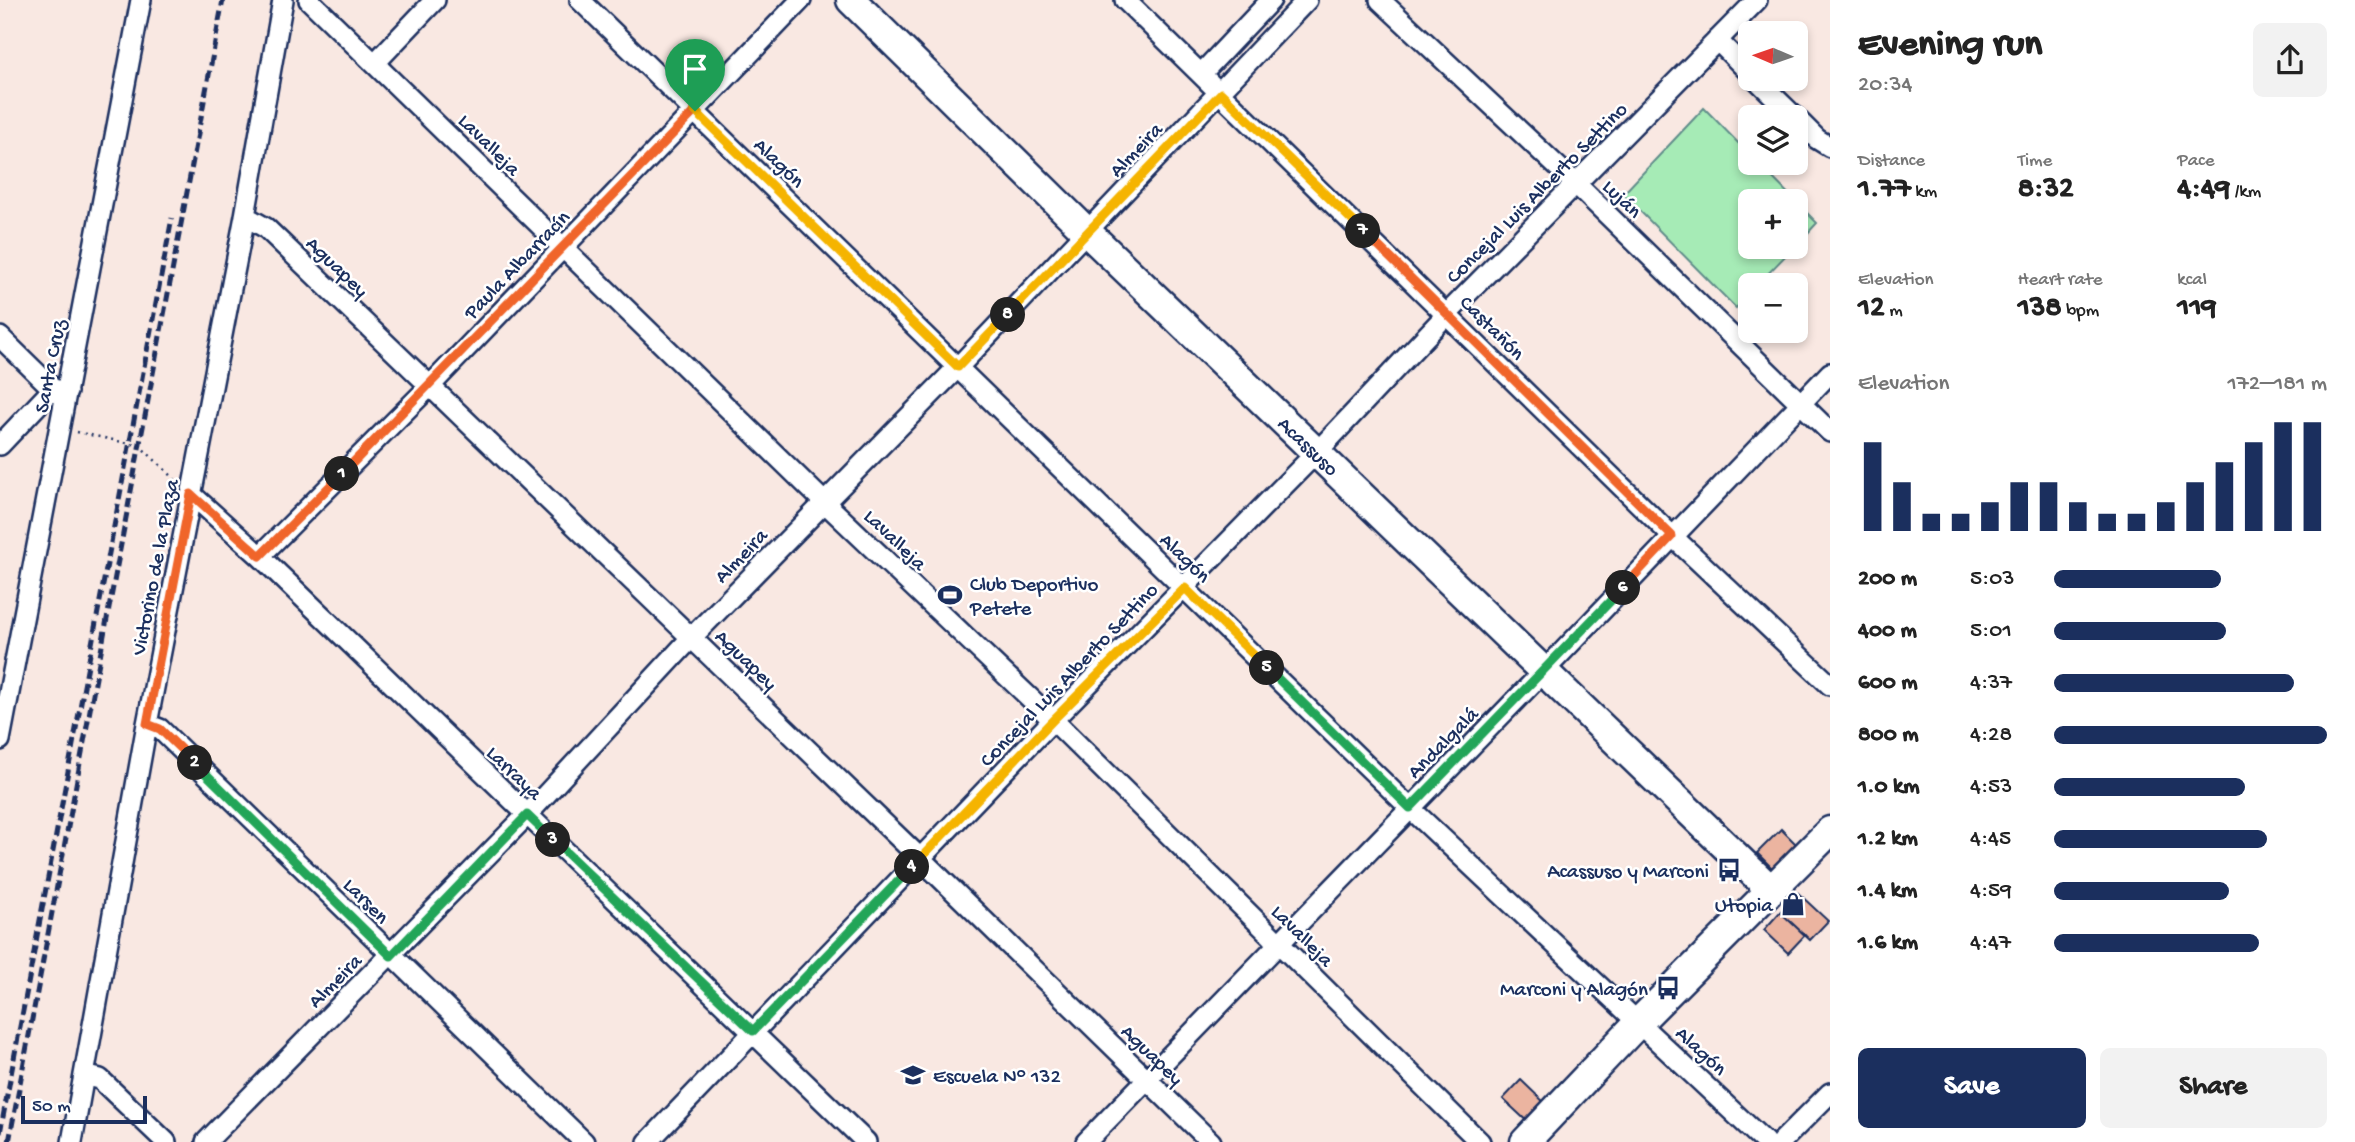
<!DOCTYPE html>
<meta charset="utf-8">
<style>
:root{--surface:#fff;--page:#f2f2f2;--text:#222;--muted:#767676;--accent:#1b2f5e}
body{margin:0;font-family:"Gochi Hand",sans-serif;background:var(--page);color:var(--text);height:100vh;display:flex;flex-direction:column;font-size:26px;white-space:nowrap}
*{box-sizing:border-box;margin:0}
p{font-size:23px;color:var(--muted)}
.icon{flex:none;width:38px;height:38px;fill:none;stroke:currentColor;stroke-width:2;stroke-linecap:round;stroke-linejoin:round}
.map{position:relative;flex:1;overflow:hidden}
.sheet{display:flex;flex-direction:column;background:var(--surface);width:525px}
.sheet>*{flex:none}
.needle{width:46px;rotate:272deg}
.buttons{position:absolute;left:1738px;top:21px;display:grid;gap:14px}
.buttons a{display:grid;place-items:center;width:70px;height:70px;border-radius:10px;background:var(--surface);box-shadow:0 4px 10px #0003;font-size:35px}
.scale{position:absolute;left:21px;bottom:18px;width:126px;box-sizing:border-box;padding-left:7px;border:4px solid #1b2f5e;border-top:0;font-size:19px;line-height:24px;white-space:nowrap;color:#1b2f5e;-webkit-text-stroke:5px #fff;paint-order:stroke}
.pin{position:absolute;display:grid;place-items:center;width:60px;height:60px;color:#fff;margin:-72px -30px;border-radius:50% 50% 50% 0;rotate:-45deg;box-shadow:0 0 7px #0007}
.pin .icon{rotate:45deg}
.km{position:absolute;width:35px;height:35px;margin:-18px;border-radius:50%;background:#222;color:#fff;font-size:19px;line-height:35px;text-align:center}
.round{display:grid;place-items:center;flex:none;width:74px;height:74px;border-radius:10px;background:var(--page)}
.headline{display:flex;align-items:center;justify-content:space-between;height:119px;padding:0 28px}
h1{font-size:38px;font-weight:700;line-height:52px}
.metrics{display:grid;grid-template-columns:repeat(3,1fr);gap:10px;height:119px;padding:7px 28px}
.metrics div{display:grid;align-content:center}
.metrics b{font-size:30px;font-weight:700}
.metrics small{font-size:19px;font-weight:400}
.metrics p{font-size:19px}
.chart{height:196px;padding:14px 28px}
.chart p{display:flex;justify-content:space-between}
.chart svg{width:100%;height:126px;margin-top:7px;stroke:var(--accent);stroke-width:6}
.button{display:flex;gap:14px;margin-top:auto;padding:14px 28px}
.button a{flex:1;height:80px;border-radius:10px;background:var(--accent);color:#fff;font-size:28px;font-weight:700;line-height:80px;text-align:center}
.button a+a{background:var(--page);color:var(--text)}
ul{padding:0 28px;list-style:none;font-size:23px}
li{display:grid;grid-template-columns:112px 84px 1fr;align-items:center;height:52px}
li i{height:18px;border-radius:9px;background:var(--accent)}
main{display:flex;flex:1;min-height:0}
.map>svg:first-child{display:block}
</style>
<main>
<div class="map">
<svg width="1830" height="1142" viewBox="0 0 1830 1142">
<rect width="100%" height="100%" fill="#f9e8e2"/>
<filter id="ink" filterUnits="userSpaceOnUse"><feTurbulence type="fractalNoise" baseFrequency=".0143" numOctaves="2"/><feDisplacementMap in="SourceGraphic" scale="14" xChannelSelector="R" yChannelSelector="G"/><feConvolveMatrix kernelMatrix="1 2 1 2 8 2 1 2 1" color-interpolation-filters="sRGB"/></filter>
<g filter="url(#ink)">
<path fill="#a6ebb6" stroke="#608d8a" stroke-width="2" d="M1704,108L1750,155V163H1758L1817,223L1796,246V201H1750V247H1794L1757,285H1750V293L1736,308L1623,194Z"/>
<path fill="#ebb4a0" stroke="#1b2f5e" stroke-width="2" d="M1781,829L1801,849L1784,867L1772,868L1757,853Z
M1798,893L1828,921L1810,940L1780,912Z
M1780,912L1805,935L1788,953L1764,930Z
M1521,1080L1549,1107L1531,1125L1503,1099Z"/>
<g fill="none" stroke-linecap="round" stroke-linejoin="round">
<g stroke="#1b2f5e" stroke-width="24">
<path id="street" d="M309,0L823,501L1053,720L1480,1142
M580,0L1410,808L1765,1142
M1125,0L1672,536L1830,685
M1380,0L1576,184L1830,432
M1717,40L1750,73
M375,63L435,0
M1201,74L1271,0
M1756,79L1795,117
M1796,118L1817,139L1830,147
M245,216L266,228L921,859L1211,1142
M0,337L53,389L67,392
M0,445L53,389
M191,494L260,556L866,1142
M260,556L429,387L801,0
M147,724L160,729L584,1142
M0,740L141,0
M84,1075L100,1079L166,1142
M72,1142L147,724L245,216L283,0
M206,1142L527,815L692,637L958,367L1307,0
M648,1142L1053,720L1317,452L1447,314L1757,0
M1086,1142L1544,671L1830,373
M1781,1142L1830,1093"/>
</g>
<g stroke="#1b2f5e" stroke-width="33">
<g id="secondary">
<path id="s1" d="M851,0L1087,232L1770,889"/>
<path d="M1525,1142L1639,1022L1830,831"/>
</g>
</g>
<path stroke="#1b2f5e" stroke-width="2.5" stroke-dasharray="2 5" stroke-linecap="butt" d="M77,432L140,446L175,479"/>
<use href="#street" stroke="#fff" stroke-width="19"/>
<use href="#secondary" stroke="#fff" stroke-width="28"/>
<path stroke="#1b2f5e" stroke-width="5" stroke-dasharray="10 5" stroke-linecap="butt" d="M0,1133L172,218
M9,1142L223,0"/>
</g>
</g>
<g fill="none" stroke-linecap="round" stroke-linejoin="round" filter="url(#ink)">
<g stroke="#fff" stroke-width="14">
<path id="split-1" d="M342,474L695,111"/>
</g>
<g stroke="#fff" stroke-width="14">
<path id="split-2" d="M195,763L160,729L147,724L191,494L260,556L342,474"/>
</g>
<g stroke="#fff" stroke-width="14">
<path id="split-3" d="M195,763L391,956L527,815L553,840"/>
</g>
<g stroke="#fff" stroke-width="14">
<path id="split-4" d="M553,840L753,1031L912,867"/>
</g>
<g stroke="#fff" stroke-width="14">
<path id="split-5" d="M912,867L1053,720L1185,588L1267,668"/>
</g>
<g stroke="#fff" stroke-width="14">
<path id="split-6" d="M1267,668L1410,808L1623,588"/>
</g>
<g stroke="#fff" stroke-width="14">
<path id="split-7" d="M1363,231L1672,536L1623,588"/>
</g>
<g stroke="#fff" stroke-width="14">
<path id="split-8" d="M1008,315L1221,93L1363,231"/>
</g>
<g stroke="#fff" stroke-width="14">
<path id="split-9" d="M695,111L958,367L1008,315"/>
</g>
<use href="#split-1" stroke="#f0652b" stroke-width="9"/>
<use href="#split-2" stroke="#f0652b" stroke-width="9"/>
<use href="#split-3" stroke="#22a559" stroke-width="9"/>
<use href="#split-4" stroke="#22a559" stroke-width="9"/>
<use href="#split-5" stroke="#f5b400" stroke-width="9"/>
<use href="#split-6" stroke="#22a559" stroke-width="9"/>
<use href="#split-7" stroke="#f0652b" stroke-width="9"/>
<use href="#split-8" stroke="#f5b400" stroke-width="9"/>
<use href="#split-9" stroke="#f5b400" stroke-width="9"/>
</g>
<defs>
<g id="stadium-bare" transform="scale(1.89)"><path d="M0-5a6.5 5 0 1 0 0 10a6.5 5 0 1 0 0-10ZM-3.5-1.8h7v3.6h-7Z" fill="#1b2f5e" stroke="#fff" stroke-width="2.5" paint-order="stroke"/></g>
<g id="bus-bare" transform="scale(1.89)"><path d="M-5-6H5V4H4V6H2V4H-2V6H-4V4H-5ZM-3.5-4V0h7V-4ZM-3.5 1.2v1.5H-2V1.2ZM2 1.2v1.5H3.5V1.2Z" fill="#1b2f5e" stroke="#fff" stroke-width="2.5" paint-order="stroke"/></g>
<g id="shop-bare" transform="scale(1.89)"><path d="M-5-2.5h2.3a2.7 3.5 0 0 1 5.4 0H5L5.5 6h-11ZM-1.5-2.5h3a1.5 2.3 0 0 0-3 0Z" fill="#1b2f5e" stroke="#fff" stroke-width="2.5" paint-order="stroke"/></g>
<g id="school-bare" transform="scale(1.89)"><path d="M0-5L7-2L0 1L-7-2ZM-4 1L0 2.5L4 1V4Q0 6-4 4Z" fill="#1b2f5e" stroke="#fff" stroke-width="2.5" paint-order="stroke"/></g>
</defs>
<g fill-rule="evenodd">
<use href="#stadium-bare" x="950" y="595"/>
<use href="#bus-bare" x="1729" y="870"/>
<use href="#shop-bare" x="1793" y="904"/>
<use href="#bus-bare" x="1668" y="988"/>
<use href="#school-bare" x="913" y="1075"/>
</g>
<g text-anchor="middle" stroke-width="5" stroke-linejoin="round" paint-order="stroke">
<g font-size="21" fill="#1b2f5e" stroke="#fff">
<text transform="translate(490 144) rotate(45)" y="7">Lavalleja</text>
<text transform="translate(1135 149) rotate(-46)" y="7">Almeira</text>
<text transform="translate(780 162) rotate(44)" y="7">Alagón</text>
<text transform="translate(1536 192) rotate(-45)" y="7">Concejal Luis Alberto Settino</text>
<text transform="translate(1623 198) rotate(44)" y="7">Luján</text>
<text transform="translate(516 264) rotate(-46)" y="7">Paula Albarracín</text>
<text transform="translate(338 266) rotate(44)" y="7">Aguapey</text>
<text transform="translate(1493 327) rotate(45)" y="7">Castañón</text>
<text transform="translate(49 366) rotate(-79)" y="7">Santa Cruz</text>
<text dy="7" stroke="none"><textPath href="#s1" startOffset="639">Acassuso</textPath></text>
<text transform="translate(896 539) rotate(44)" y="7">Lavalleja</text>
<text transform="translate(740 555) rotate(-46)" y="7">Almeira</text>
<text transform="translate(1186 557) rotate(44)" y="7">Alagón</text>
<text transform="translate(154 567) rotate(-79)" y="7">Victorino de la Plaza</text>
<text transform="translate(747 659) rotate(44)" y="7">Aguapey</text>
<text transform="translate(1068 674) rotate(-46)" y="7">Concejal Luis Alberto Settino</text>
<text transform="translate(1442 742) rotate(-45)" y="7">Andalgalá</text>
<text transform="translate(515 772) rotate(44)" y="7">Larraya</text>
<text transform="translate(367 900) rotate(45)" y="7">Larsen</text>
<text transform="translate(1303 935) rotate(45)" y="7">Lavalleja</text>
<text transform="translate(334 980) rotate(-45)" y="7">Almeira</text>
<text transform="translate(1702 1050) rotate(43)" y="7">Alagón</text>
<text transform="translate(1153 1054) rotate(44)" y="7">Aguapey</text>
</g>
<g font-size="21" fill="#1b2f5e" stroke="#fff" text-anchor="end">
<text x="970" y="590" text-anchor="start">Club Deportivo<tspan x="970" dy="24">Petete</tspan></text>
<text x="1709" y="877">Acassuso y Marconi</text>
<text x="1773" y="911">Utopia</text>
<text x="1648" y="995">Marconi y Alagón</text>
<text x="933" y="1082" text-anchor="start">Escuela N° 132</text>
</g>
</g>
</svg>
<div class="buttons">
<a><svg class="needle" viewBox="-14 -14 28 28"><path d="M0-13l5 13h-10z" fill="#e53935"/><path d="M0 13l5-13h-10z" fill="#767676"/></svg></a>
<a><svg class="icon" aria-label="layers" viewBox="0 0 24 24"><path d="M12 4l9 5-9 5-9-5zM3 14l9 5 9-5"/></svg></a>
<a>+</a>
<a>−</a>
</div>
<div class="scale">50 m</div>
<div class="pin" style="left:695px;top:111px;background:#1e9e55"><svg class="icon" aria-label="arrive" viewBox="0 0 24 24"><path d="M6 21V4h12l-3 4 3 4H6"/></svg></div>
<b class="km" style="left:342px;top:474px">1</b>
<b class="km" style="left:195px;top:763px">2</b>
<b class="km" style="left:553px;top:840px">3</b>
<b class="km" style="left:912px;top:867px">4</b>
<b class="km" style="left:1267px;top:668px">5</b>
<b class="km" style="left:1623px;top:588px">6</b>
<b class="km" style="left:1363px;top:231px">7</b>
<b class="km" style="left:1008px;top:315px">8</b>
</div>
<section class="sheet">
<div class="headline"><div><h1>Evening run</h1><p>20:34</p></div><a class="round"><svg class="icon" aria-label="share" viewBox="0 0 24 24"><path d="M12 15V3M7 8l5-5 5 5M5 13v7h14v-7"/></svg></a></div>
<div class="metrics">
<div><p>Distance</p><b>1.77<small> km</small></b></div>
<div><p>Time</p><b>8:32</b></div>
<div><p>Pace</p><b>4:49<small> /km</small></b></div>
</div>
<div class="metrics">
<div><p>Elevation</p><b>12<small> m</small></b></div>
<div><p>Heart rate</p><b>138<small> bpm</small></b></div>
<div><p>kcal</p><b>119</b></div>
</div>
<div class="chart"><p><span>Elevation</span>172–181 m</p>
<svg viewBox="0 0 160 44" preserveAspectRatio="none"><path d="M5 44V13M15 44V27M25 44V38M35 44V38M45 44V34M55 44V27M65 44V27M75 44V34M85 44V38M95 44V38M105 44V34M115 44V27M125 44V20M135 44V13M145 44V6M155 44V6"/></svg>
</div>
<ul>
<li><b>200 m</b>5:03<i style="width:61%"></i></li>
<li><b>400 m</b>5:01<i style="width:63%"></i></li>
<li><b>600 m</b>4:37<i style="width:88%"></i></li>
<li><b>800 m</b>4:28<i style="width:100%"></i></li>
<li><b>1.0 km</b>4:53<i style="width:70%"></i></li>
<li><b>1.2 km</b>4:45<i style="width:78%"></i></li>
<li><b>1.4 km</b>4:59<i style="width:64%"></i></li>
<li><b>1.6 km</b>4:47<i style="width:75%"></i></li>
</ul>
<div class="button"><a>Save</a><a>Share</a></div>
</section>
</main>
